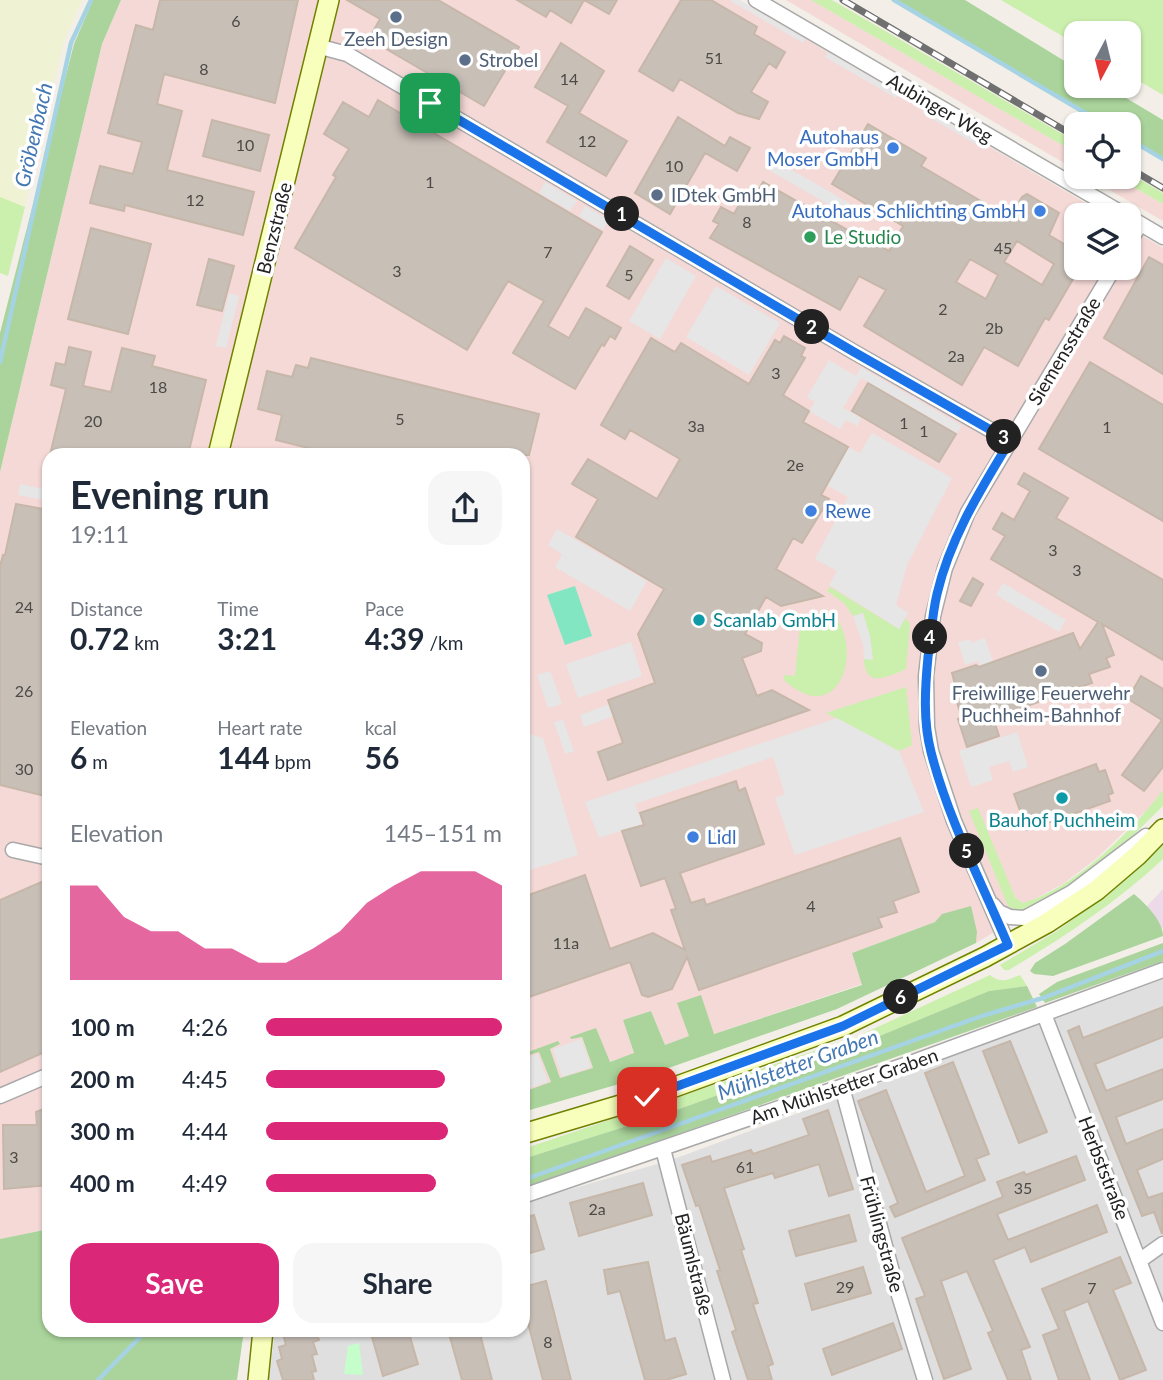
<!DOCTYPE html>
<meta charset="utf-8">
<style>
:root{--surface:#fff;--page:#f6f6f7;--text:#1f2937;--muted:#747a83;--accent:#db2777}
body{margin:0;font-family:Lato,sans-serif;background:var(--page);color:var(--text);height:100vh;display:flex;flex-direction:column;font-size:26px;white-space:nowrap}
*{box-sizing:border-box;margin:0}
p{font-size:23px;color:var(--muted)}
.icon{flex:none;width:38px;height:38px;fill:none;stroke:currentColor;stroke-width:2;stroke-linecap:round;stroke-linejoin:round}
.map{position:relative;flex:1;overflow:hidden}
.sheet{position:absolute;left:42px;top:448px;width:488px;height:889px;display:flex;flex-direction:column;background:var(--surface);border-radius:21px;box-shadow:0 2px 5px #0004}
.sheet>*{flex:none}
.needle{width:46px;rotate:187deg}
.fabs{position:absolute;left:1064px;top:21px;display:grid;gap:14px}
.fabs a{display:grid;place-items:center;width:77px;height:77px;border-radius:14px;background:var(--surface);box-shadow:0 2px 5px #0004;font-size:35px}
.pin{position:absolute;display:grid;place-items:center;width:60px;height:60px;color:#fff;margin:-30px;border-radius:14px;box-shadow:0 4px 10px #0006}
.km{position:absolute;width:35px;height:35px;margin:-18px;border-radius:50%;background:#222;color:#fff;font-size:19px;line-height:35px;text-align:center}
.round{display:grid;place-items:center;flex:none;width:74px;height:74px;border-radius:21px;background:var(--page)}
.head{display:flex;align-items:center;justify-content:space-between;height:119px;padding:0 28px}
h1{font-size:38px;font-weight:700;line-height:52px}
.metrics{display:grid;grid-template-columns:repeat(3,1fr);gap:10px;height:119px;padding:7px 28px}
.metrics div{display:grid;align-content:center}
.metrics b{font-size:30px;font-weight:700}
.metrics small{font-size:19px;font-weight:400}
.metrics p{font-size:19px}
.chart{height:196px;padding:14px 28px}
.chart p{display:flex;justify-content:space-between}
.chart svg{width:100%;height:126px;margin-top:7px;fill:var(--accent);opacity:.7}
.button{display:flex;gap:14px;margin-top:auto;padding:14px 28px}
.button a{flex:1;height:80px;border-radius:21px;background:var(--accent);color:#fff;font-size:28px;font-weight:700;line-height:80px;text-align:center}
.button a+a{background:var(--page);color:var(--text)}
ul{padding:0 28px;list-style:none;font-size:23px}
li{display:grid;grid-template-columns:112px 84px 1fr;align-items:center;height:52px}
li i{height:18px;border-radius:9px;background:var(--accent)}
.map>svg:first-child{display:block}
</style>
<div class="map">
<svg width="1163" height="1380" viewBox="0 0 1163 1380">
<rect width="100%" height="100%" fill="#f3efe8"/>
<path fill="#e0dfdf" d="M1163,979V1380H269L275,1330H523V1203L671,1160Z"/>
<path fill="#f4d9d7" d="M121,0H739L1106,215H1076V268H1129V228L1163,248V790L1150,807L1096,859L1063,884L1033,900L1022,903L1015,897L999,861L1008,906L1029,911L976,943L977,932L935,922L852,953L862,984L714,1034L689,1036L665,1045L651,1011L623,1020L634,1054L609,1062L596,1029L571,1037L581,1036L593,1068L560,1078L550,1049L560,1044L558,1041L539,1051L551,1083L523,1092V455H49V1229L0,1239V472L102,44Z
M786,0H811L1073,151L1076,153V170Z
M1087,177H1116L1163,204V221Z"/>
<path fill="#ecdae8" d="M1163,889V928L1162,929L1147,906Z"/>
<path fill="#eff2d3" d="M0,0H82L64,41L25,207L0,197Z"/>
<path fill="#cbefac" d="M811,0H832L1076,142V153Z
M1001,0H1163V95L1129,75V33H1076V44Z
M1129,173L1163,193V204L1116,177H1129Z
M0,197L25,207L8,276L0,273Z
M830,587L899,629L905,618L910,624L906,669C889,676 865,690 864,659H873L863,613L853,616L844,603L827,591Z
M826,611H830C866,644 841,732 784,680V675L795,676L800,627L789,625L793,619Z
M906,687L912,745L899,751L826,713Z
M1163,790V806L1119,849L1081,879L1029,911L1018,912L1008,906L969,811L978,808L1015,897L1022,903C1072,891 1133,830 1163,790Z
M1163,843V859C1116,903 1064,937 1009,970H1004L1000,965L1057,931L1122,883Z
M990,975C1001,984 1008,980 1020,975L1027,986L989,991L860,1044L668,1113L523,1159V1149L856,1037Z"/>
<path fill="#aad49b" d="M93,0H121L102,44L0,472V333L74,44Z
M891,0H965L1076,68V86H1106L1163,120V158L1129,138V124H1105Z
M1134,894C1146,904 1163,921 1163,936L1053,976L1034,974L1030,971L1035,963L1065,944Z
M971,906L977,932L976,943L837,1009L643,1077L523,1112V1092L551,1082L539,1052L529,1055L528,1052L558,1041L560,1044L550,1049L560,1078L593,1068L582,1037L571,1039L570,1037L596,1028L610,1062L634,1053L623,1020L651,1011L665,1045L689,1036L677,1003L701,995L714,1034L862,985L852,953L935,922L942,914Z
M1163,943V961L1045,1003L1039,994L1057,982Z
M1027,986L1037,1007L523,1189V1159L668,1113L860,1044L989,991Z
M49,1229V1330H244L237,1380H0V1239Z"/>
<path fill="#c5fdcb" d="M359,1343L363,1375L344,1374L348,1346Z"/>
<path fill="#82e6c3" d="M575,586L592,636L565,645L547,595Z"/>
<path fill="#e6e6e6" d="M729,0H739L805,39L803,43Z
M828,52L899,94L896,98L825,57Z
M924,109L986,145L984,149L922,113Z
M773,159L863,211L857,221L767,169Z
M545,182L577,201L570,211L539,193Z
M585,206L609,220L603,230L579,216Z
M666,258L696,276L660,339L629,321Z
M716,286L780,323L749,375L686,337Z
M229,293L239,296L226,348L216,346Z
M829,360L856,376L861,367L962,426L957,433L861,378L843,408L861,418L857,426L846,420L840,429L809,411L815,402L807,397Z
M872,433L952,478L907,565L896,605L908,613L899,629L829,585L837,571L815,559L848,497L826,485L848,447L860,453Z
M20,484L49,490V501L18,495Z
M557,529L647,581L630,611L555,567L562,554L548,545Z
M1003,583L1066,620L1059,632L996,595Z
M863,613L870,636L873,660L864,659L863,644L853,616Z
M985,638L993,662L980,666L978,661L965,665L958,642L970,639L971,643Z
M631,642L642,676L578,698L566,664Z
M550,671L562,704L548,708L537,675Z
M610,704L614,716L584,727L580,715Z
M837,718L899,751L924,812L795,855L775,798L785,794L773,757L635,804L642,824L599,838L585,802Z
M563,720L574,751L565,754L554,722Z
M523,732L543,738L578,855L523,872Z
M1017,732L1028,767L1013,772L1009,761L989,767L993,780L971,787L959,751Z
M581,1039L591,1067L562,1077L553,1049Z
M538,1054L548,1082L523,1090V1059Z"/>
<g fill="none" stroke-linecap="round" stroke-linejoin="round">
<path stroke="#a6d3e3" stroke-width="4.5" d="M894,0L1104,124
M1129,139L1163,159
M0,362L71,43L91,0
M523,1180L982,1016L1043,998L1163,951
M98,1380L147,1330"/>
</g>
<path fill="#c8bfb7" stroke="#c6b7a9" stroke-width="2" fill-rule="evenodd" d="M160,0H298L275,103L164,74L157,104L182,111L167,170L254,192L243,235L125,205L124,211L90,203L100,166L133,174L142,142L108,133L136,25L153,30Z
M347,0H438L519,47L484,106L369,39L380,19Z
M517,0H617L609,14L584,0L571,23L550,10L546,17Z
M681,0H711L757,27L754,34L785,52L776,68L769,63L751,92L768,102L759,119L738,113L680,79L673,91L639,71Z
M561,43L604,71L579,113L627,141L606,176L547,142L568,106L535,87Z
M378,100L602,232L548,326L569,338L586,308L621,328L615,339L610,336L604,346L602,344L575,389L513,353L544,301L508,281L467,350L295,248L336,177L333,175L349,149L324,134L343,102L369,117Z
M678,117L725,146L730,137L750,148L737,171L705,153L670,214L635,193Z
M212,120L269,135L260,171L203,156Z
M868,124L926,158L921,166L1010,218L1022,197L1027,194L1059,213L1049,235L1076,251V274L1049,320L1045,318L1018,366L984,347L962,385L864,326L886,290L859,276L840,310L710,238L719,224L713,221L721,207L734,214L746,192L755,197L763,182L860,237L862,235L889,251L903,226L832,184ZM1017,241L1054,264L1042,285L1004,262ZM970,259L998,275L986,299L956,282Z
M91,228L151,244L128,334L68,319Z
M630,246L653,260L629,299L607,286Z
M1149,257L1163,265V374L1104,338Z
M209,259L234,266L222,311L197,305Z
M784,336L805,348L801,356L805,358L783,395L809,411L803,422L848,447L821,495L829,499L802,543L793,538L776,569L823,596L781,606L766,597L745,634L762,643L761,651L742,658L757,696L772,690L809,710L608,780L598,752L623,743L608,700L655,683L638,634L664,589L576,537L598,499L572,484L588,459L657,499L680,459L630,430L625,439L601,425L651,338L675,352L681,343L749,384L775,340L780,343Z
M69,347L91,352L83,386L111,392L122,348L155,356L152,366L206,380L188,455H50L66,389L51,385L56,363L65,365Z
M311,358L539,414L529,455H337L276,440L282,415L258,409L267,371L292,377L296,365L308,368Z
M1090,362L1163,405V521L1039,449Z
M868,383L956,434L939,462L852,411Z
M1024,473L1068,498L1056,518L1163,580V660L1102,624L1114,655L1106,658L1110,667L1089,674L1092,683L993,718L999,736L967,747L958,719L962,717L952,689L956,688L952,673L976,665L979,667L1073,633L1080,649L1098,622L991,559L1005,536L993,529L1002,513L1014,520L1030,491L1018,484Z
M16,504L49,510V797L0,785V566L3,555H5Z
M973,578L983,584L971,606L960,601Z
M1141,676L1163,689V767L1144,791L1122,775L1162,720L1128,699Z
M1096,764L1099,772L1105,770L1113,793L1108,795L1110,801L1027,830L1014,794Z
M736,781L739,791L745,788L764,844L680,873L691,903L704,899L706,905L900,838L919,892L893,901L897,912L878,918L882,927L699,990L687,957L672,989L648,997L642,995L630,962L523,999V897L585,875L610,949L653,933L685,950L671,910L676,909L665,878L641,886L622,831L644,825L640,813Z
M44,881L45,885L49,884V1050L0,1072V900Z
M1163,1007V1037L1095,1064L1106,1091L1163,1069V1099L1116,1117L1126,1144L1163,1129V1159L1137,1170L1148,1198L1163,1193L1162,1234L1154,1212L1142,1216L1068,1031L1079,1026L1083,1038Z
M1010,1041L1047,1132L1019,1143L983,1051Z
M953,1062L989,1154L976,1159L985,1180L895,1217L890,1207L898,1203L858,1101L886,1090L926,1192L965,1176L925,1073Z
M49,1107V1185L4,1189L3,1125H37L36,1112Z
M828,1110L853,1189L829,1196L819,1164L775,1178L773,1173L724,1188L744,1249L741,1250L758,1303L753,1304L773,1364L768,1366L772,1380H748L732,1332L736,1330L717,1271L720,1270L699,1205L696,1206L682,1165L710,1156L712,1162L751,1150L753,1154L809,1135L803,1119Z
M1076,1156L1085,1180L997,1214L1008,1240L1097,1205L1107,1232L1031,1262L1025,1247L993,1260L1030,1347L1021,1350L1031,1380H1008L988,1333L993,1331L967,1271L941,1281L971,1369L944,1379L916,1299L925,1296L902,1238L1003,1197L997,1182L1024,1172L1026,1175Z
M643,1183L652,1215L579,1236L570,1203Z
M534,1215L544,1249L523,1255V1218Z
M849,1215L856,1241L796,1256L789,1231Z
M1120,1257L1131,1283L1113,1290L1146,1370L1120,1380L1088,1301L1064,1311L1090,1380H1059L1043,1335L1059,1329L1042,1289Z
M648,1262L665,1341L675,1338L686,1374L666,1380H645L620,1291L608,1294L604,1270Z
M863,1267L871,1293L812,1310L805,1284Z
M546,1281L571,1380H543L523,1304V1287Z
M893,1323L902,1349L832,1375L823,1349Z
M288,1330H315L319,1340L313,1342L317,1354L312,1355L316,1371L312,1372L314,1380H283L277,1361L282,1359L279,1347L286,1345L283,1334L288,1333Z
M370,1330H408L418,1364L383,1376Z
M448,1330H479L492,1380H462Z"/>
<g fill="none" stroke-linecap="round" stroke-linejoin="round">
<g stroke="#a9a9a9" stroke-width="17">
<path id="street" d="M756,0L1125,215
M317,46L347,54L854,352L1010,441
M1129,217L1163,237
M1129,243L1140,224
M13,850L49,858
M993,905L999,912L1010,917L1025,918L1071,893L1146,836
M1008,945L954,821L931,751L927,727L926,676L933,616L945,568L968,512L1114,268
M1044,1014L1163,1323
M842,1087L894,1279L925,1380
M0,1096L49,1075
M663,1149L723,1380
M523,1196L913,1062L1163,970
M1139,1261L1163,1244"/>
</g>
<g stroke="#708200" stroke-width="22">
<path id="secondary" d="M218,455L329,0
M523,1134L647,1097L843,1026L985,957L1047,923L1097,890L1138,855L1163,829
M258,1380L263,1330"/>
</g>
<use href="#street" stroke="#fff" stroke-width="14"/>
<use href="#secondary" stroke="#f8febb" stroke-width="19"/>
<g stroke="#707070" stroke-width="7">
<path id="rail" d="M843,0L1076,137
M1129,168L1163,188"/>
</g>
<use href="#rail" stroke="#fff" stroke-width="4.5" stroke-dasharray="13" stroke-linecap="butt"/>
</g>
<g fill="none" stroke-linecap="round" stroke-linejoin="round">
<g stroke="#fff" stroke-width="14">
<path id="route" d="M430,103L854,352L1010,441C981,489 950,538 937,594C932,615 931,636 928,657C925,688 923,722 931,752C948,819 981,881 1008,945L843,1026L647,1097"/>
</g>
<use href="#route" stroke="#1a73e8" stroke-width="9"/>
</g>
<g fill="#5c6f8a" stroke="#fff" stroke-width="2.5">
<circle cx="396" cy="17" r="7"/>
<circle cx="465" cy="60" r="7"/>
<circle cx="657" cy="195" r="7"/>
<circle cx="1041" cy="671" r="7"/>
</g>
<g fill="#3f7fe0" stroke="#fff" stroke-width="2.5">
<circle cx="893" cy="148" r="7"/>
<circle cx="1040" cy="211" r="7"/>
<circle cx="811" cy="511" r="7"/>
<circle cx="693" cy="837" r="7"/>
</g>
<circle fill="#2e9e5b" stroke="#fff" stroke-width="2.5" cx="810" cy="237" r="7"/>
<g fill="#0f9aa8" stroke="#fff" stroke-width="2.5">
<circle cx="699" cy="620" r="7"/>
<circle cx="1062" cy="798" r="7"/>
</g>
<g text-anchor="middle" stroke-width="7" stroke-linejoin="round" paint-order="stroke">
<g font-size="16" fill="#4c4947">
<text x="236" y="27">6</text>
<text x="714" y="64">51</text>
<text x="204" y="75">8</text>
<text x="569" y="85">14</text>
<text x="587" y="147">12</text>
<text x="245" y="151">10</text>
<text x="674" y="172">10</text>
<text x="430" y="188">1</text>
<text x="195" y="206">12</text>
<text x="747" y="228">8</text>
<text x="1003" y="254">45</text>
<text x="548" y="258">7</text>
<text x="397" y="277">3</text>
<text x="629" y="281">5</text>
<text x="943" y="315">2</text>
<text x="994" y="334">2b</text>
<text x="956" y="362">2a</text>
<text x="776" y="379">3</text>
<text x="158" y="393">18</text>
<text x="400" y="425">5</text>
<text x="93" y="427">20</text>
<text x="904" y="429">1</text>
<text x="696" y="432">3a</text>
<text x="1107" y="433">1</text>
<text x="924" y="437">1</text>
<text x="795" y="471">2e</text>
<text x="1053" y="556">3</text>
<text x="1077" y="576">3</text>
<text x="24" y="613">24</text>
<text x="24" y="697">26</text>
<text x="24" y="775">30</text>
<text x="811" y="912">4</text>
<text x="566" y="949">11a</text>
<text x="14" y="1163">3</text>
<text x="745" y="1173">61</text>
<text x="1023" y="1194">35</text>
<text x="597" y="1215">2a</text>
<text x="845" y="1293">29</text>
<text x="1092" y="1294">7</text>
<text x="548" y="1348">8</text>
</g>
<g font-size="19" fill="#4e5e75" stroke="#fff">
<text x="396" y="46">Zeeh Design</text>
<text x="479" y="67" text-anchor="start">Strobel</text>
<text x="671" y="202" text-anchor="start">IDtek GmbH</text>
<text x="1041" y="700">Freiwillige Feuerwehr<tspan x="1041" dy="22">Puchheim-Bahnhof</tspan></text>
</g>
<g font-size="19" fill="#222" stroke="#fff">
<text transform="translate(940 108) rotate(30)" y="7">Aubinger Weg</text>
<text transform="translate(274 228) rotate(-76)" y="7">Benzstraße</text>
<text transform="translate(1064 351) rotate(-59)" y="7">Siemensstraße</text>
<text transform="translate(844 1086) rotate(-19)" y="7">Am Mühlstetter Graben</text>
<text transform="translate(1104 1168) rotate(69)" y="7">Herbststraße</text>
<text transform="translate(882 1234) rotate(75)" y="7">Frühlingstraße</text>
<text transform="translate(694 1264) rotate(76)" y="7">Bäumlstraße</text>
</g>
<g font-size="19" fill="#366cbe" stroke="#fff" text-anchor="end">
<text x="879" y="144">Autohaus<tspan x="879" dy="22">Moser GmbH</tspan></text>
<text x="1026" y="218">Autohaus Schlichting GmbH</text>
<text x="825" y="518" text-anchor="start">Rewe</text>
<text x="707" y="844" text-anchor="start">Lidl</text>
</g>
<g font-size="19" fill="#27864d" stroke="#fff" text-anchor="start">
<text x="824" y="244">Le Studio</text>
</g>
<g font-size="19" fill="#0d838f" stroke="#fff" text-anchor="start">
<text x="713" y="627">Scanlab GmbH</text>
<text x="1062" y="827" text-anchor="middle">Bauhof Puchheim</text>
</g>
<g font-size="21" font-style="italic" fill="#4377b2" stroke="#fff">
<text transform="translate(34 135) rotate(-77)" y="7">Gröbenbach</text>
<text transform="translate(798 1065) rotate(-20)" y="7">Mühlstetter Graben</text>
</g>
</g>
</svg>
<div class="fabs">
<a><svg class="needle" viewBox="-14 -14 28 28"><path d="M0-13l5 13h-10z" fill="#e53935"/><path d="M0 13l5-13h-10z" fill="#747a83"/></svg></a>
<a><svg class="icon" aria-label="locate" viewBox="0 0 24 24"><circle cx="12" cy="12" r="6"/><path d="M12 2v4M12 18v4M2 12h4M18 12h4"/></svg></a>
<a><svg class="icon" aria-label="layers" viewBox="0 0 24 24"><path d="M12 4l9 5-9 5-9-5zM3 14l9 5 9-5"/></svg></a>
</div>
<div class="pin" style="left:430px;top:103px;background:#1e9e55"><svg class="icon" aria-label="arrive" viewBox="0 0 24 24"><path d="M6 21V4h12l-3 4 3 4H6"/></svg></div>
<div class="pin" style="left:647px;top:1097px;background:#d93025"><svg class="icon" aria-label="check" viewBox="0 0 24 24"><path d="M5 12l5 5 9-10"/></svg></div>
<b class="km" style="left:622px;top:214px">1</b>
<b class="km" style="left:812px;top:327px">2</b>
<b class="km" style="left:1004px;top:437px">3</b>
<b class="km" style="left:930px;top:637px">4</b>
<b class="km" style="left:967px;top:851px">5</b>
<b class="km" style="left:901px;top:997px">6</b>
<section class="sheet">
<div class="head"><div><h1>Evening run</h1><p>19:11</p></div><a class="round"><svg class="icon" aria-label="share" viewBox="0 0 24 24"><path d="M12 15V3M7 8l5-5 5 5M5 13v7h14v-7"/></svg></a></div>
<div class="metrics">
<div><p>Distance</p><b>0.72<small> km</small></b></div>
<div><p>Time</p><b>3:21</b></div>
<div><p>Pace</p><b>4:39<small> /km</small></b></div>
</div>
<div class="metrics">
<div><p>Elevation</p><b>6<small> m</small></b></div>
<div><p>Heart rate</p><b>144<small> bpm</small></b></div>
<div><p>kcal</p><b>56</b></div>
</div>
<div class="chart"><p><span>Elevation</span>145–151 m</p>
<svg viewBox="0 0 160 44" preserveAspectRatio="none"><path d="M0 44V11L10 11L20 22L30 27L40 27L50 33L60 33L70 38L80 38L90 33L100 27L110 17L120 11L130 6L140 6L150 6L160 11V44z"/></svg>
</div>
<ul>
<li><b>100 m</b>4:26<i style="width:100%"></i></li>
<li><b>200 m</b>4:45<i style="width:76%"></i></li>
<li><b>300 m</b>4:44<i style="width:77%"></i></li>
<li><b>400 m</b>4:49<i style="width:72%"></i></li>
</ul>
<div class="button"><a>Save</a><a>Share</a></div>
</section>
</div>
